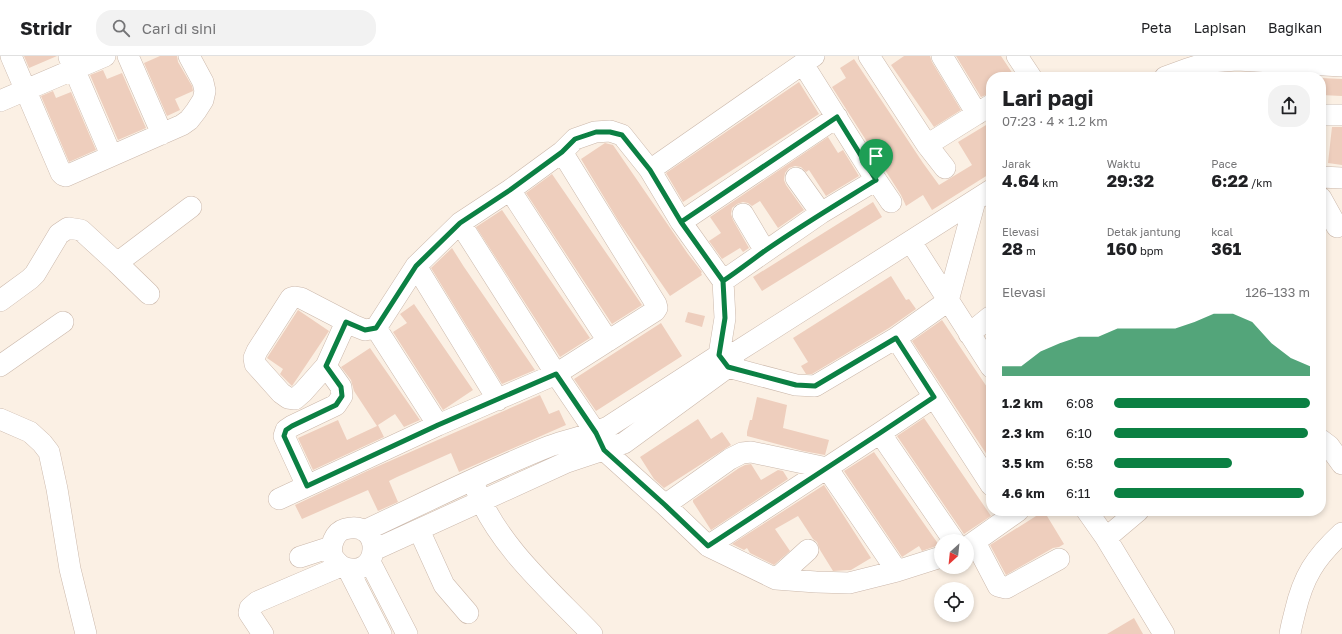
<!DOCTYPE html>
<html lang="id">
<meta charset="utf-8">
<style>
:root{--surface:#fff;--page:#f2f2f2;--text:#202124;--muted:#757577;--line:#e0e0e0;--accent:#0b8043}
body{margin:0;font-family:"Golos Text",sans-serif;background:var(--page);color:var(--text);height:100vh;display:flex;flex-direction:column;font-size:15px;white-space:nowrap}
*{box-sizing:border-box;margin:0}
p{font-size:13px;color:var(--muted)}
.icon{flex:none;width:22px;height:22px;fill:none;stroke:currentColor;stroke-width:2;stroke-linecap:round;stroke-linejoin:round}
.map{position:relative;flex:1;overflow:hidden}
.details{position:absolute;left:986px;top:16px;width:340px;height:444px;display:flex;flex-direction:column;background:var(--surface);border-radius:16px;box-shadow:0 2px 6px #0003}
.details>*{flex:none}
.needle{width:26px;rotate:207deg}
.buttons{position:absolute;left:934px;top:478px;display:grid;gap:8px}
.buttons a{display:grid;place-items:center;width:40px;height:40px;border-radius:50%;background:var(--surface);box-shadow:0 2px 6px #0003;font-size:20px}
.pin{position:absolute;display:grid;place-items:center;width:34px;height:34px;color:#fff;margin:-41px -17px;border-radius:50% 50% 50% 0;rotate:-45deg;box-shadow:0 0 4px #0007}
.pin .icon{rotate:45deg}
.round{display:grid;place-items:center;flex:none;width:42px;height:42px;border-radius:16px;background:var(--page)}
.summary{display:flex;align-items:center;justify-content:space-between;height:68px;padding:0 16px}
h1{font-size:22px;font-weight:700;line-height:30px}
.stats{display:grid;grid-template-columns:repeat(3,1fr);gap:6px;height:68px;padding:4px 16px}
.stats div{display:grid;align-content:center}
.stats b{font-size:17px;font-weight:700}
.stats small{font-size:11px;font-weight:400}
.stats p{font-size:11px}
.chart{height:112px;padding:8px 16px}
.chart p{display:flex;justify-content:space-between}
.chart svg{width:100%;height:72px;margin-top:4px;fill:var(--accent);opacity:.7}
ul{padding:0 16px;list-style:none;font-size:13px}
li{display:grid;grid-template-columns:64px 48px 1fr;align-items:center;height:30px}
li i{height:10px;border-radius:5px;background:var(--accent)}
header{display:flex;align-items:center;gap:24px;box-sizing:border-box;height:56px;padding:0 20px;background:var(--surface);border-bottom:1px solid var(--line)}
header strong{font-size:19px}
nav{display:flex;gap:22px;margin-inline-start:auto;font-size:14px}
.search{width:280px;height:36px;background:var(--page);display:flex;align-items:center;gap:10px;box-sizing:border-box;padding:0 14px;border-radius:16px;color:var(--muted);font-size:15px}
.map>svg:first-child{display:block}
</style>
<header>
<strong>Stridr</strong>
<div class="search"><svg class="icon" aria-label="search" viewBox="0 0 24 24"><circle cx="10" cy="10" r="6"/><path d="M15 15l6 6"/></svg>Cari di sini</div>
<nav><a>Peta</a><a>Lapisan</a><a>Bagikan</a></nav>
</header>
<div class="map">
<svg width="1342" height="578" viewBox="0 0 1342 578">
<rect width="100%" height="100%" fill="#fbf0e4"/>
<path fill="#eecebd" d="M24,0H57L29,12Z
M160,0H177L178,6L192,30L193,35L175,43L180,54L167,60L144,7Z
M904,0H930L932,6L961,54L934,71L891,9Z
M956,0H1001L1015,21H991V37L981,41Z
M854,3L923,107L939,129L972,109L958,86L991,66V117L932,154L923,139L906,150L901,139L832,31L846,22L840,12Z
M103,14L107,23L122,17L146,72L118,84L90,19Z
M1321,22L1342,23V40L1321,39Z
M799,26L819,58L683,146L666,117Z
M53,35L56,42L71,36L96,94L69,106L41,40Z
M1332,71H1342V109L1328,107Z
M828,81L838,97L843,94L859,120L826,140L809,114L806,116L801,111L795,110L789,112L785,117L784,124L786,129L804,154L778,172L760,145L752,150L748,147L743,146L737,148L732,152L731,158L733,164L749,192L743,196L740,192L722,203L709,185L721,177L710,161Z
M605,87L613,89L688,198L702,216L701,217L702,219L670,240L619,166L581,103Z
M552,118L642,249L612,268L526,137Z
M873,146L882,161L762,235L753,221Z
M502,154L590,282L560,301L476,171Z
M452,192L464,211L535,314L502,328L431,212Z
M891,220L906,244L909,243L916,253L889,272L812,318H806L801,310L808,306L793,282Z
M414,248L473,334L443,354L393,276L407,267L400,258Z
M298,254L329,275L292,330L280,318L283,313L267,302Z
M688,256L705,260L702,271L685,266Z
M942,264L991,337V405L912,285Z
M661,267L682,300L596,355L574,323Z
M370,292L420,364L404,371L395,358L378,369L384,381L313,414L298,382L338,364L347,384L377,370L354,335L351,324L341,311Z
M540,339L549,358L559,354L566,369L459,416L451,397L397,421L389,425L398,446L378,455L368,434L302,463L295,449L367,415Z
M757,341L787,349L783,372L829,384L825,399L803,395L747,380V376L750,364H752Z
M924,362L991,460L964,478L897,380Z
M698,363L711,383L722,376L731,389L664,432L654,423L640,401Z
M874,396L927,472L939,489L922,495L919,490L902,501L844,415Z
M751,408L761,424L778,414L783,415L788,423L711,474L693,446V444L739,412L745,409Z
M824,429L871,502L851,514L833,515L820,494L817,486L813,483L798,460L775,473L790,495L774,509L750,497L747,492L744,494L732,488Z
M1044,455L1064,488L1059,491L1053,492L1006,519L990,489Z
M1134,562L1143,578H1107Z"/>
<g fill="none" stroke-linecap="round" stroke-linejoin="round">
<g stroke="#cbb8ab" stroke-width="22">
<path id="minor" d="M11,0L61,117L63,119L66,120L182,69L189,64L196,55L203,44L205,35L203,26L189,0
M128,0L162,78
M869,0L927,89L945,112
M942,0L977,58
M1017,0L1031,21
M69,1L111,99
M803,8L876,124L891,146
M1165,21L1187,13L1210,6L1237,4L1342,10
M0,45L105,0
M1321,59H1342
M927,89L991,49
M650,114L814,0
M1321,121L1342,122
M796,122L821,157
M876,124L821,157L723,225L725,262L719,299L728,311L796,329L815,330L896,282L948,245L975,145
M510,134L608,285
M1321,142L1337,171
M743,158L765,195
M681,166L837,61
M460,167L556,318L596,377L604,394L665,449L708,490L776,523L816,526L849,527L897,515L941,501
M911,186L991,311
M117,207L149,238
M416,210L498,344
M0,245L30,223L35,218L59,178L68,172L81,174L117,207L191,151
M346,266L326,310L303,336L295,343L288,342L281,337L255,308L254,302L257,295L291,242L295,241L301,242L355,270L365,274L376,272L416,210L460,167L510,134L562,96L575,83L595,76L610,75L622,79L650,114L681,166L723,225
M376,272L438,369
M969,278L990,261H991
M896,282L991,429
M0,310L63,266
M0,363L30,376L42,387L49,396L57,433L70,513L86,578
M880,377L954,485
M1321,384L1329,390L1342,408
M307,430L284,380L286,374L292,370L336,349L342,340L341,331L326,310
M476,433C498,490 550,534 592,578
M279,443L438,369L556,318L655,255L657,252L656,248L562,96
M665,449L730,403L742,397L751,396L827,412L897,515
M1087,455L1106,482L1164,578
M419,474L444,529L468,557
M364,475C426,446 487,415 550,390C569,383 589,380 608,371L719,299L738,295L991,134
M1106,482L1138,455
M975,486L998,530L1006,532L1059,503
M708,490L880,377L934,341
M967,491L1018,455
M374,494L567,406L624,387L728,311L734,301
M300,501L331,491
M370,506L407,578
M348,513L381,578
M776,523L808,494
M263,578L249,557L250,552L257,546L341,510C381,528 385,462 345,473C334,476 329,491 333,501C335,504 338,507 341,510
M1290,578C1291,571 1293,564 1295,556C1303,521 1315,502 1342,477"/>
</g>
<use href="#minor" stroke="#fff" stroke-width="21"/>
</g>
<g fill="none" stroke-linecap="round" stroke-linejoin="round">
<g stroke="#fff" stroke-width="8">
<path id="route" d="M876,124C839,147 802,169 766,194C752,204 738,215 723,225L681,166L650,114L622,79L610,76H596L575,83L562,96L510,134L460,167L416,210L376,272L365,274L346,266L326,310L341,331L342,340L336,349L292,370L286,374L284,380L307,430L438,369L556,318L596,377L604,394L665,449L708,490L880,377L934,341L896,282L815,330L796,329L728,311L719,299L725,262L723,225L681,166L837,61L876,124"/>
</g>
<use href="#route" stroke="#0b8043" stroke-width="5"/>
</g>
</svg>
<div class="buttons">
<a><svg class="needle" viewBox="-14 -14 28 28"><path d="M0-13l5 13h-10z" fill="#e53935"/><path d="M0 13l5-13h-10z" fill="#757577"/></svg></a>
<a><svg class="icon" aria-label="locate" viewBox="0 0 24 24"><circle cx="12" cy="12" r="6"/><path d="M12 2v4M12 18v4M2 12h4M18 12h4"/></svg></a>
</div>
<div class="pin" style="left:876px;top:124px;background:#1e9e55"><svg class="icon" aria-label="arrive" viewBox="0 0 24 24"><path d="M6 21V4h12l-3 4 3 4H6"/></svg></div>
<section class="details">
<div class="summary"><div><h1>Lari pagi</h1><p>07:23 · 4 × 1.2 km</p></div><a class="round"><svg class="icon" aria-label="share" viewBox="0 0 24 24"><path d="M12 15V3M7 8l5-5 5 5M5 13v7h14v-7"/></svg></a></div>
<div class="stats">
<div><p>Jarak</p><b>4.64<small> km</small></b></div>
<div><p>Waktu</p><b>29:32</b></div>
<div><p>Pace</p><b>6:22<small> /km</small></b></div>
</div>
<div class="stats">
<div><p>Elevasi</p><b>28<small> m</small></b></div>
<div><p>Detak jantung</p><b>160<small> bpm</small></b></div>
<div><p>kcal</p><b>361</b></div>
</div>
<div class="chart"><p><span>Elevasi</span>126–133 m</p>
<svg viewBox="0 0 160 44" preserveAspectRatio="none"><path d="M0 44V38L10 38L20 29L30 24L40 20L50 20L60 15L70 15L80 15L90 15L100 11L110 6L120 6L130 11L140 24L150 33L160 38V44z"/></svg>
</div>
<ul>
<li><b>1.2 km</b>6:08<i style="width:100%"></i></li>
<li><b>2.3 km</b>6:10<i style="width:99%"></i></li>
<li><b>3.5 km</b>6:58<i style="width:60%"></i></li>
<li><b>4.6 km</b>6:11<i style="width:97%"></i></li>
</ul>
</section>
</div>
